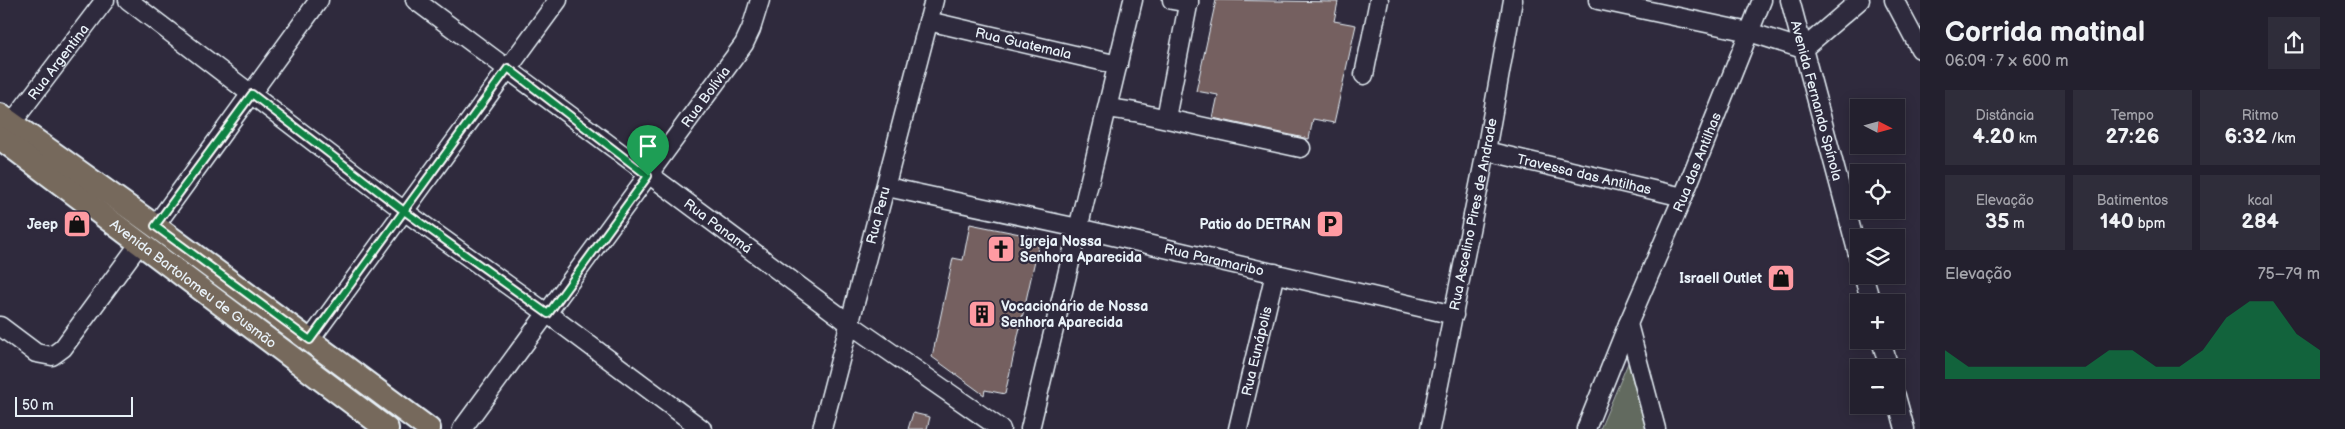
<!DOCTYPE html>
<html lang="pt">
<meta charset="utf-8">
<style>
:root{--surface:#23202e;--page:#2f2d3a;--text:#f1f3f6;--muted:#a3a3aa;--line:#403e4a;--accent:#0b8043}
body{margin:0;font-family:"Balsamiq Sans",sans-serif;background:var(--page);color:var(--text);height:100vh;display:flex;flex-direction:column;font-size:19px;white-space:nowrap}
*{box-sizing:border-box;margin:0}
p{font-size:16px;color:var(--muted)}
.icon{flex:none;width:28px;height:28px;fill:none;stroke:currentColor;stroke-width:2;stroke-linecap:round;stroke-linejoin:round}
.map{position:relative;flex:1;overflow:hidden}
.details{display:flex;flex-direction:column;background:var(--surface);width:425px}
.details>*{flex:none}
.needle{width:32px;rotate:96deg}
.buttons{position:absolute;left:1850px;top:99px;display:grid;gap:10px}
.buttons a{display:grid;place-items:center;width:55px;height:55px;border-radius:0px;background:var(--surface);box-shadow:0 2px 12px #0003,0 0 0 1px var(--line);font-size:25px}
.scale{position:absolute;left:15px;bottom:12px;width:118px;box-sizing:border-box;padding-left:5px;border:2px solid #e8f1f8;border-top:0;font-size:14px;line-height:18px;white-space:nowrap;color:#e8f1f8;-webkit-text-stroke:4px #2f2a3d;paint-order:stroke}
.pin{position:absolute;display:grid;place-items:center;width:42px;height:42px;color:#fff;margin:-51px -21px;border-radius:50% 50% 50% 0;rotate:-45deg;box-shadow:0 0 5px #0007}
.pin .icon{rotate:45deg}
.round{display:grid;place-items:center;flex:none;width:52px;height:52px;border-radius:0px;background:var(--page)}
.head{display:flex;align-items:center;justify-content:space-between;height:85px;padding:0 25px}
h1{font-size:28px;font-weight:700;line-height:38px}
.figures{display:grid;grid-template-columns:repeat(3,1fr);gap:8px;height:85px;padding:5px 25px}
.figures div{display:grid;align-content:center;border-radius:0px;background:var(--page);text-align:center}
.figures b{font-size:21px;font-weight:700}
.figures small{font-size:14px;font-weight:400}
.figures p{font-size:14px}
.chart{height:140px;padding:10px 25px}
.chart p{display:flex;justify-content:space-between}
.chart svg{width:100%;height:90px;margin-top:5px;fill:var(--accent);opacity:.7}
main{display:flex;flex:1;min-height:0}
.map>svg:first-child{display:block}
</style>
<main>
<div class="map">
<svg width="1920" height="429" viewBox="0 0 1920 429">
<rect width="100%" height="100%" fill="#2f2a3d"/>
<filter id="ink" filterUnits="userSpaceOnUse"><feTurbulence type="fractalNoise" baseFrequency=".02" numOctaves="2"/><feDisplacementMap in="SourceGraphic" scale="10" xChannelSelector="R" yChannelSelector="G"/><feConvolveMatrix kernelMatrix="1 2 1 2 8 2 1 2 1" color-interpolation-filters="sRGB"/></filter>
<g filter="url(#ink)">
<path fill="#626a5e" stroke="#a5aeab" d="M1628,363L1646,429H1600Z"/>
<path fill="#746161" stroke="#e8f1f8" d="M1216,0L1338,2L1334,21L1356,25L1334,123L1313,119L1309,139L1213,118L1218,95L1196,91Z
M970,224L1040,238L1005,394L985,390L984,395L932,357L953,258L963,260Z
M913,413L930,417L927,429H908Z"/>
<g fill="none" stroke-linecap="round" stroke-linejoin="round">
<g stroke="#e8f1f8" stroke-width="21">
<g id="minor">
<path d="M128,0L404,211L548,314L702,429"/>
<path id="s1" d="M415,0L850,324L1001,429"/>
<path d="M1172,0L1189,3"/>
<path d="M1598,0L1749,32L1803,49L1860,0"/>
<path id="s2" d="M1790,0L1859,258"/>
<path d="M1894,0L1920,49"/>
<path id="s3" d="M928,21L1118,65"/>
<path d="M1364,75L1379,0"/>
<path d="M1108,108L1135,112L1301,148"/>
<path d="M1166,118L1189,0"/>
<path id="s4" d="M11,124L105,0"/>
<path id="s5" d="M1486,151L1683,197"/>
<path id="s6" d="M887,187L1078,228L1454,315"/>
<path d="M155,226L319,0"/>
<path d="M1863,275L1871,302"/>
<path d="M1628,324L1656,429"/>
<path d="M0,326L36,353L52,356L63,348L140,243"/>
<path d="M310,340L558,0"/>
<path d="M1881,340L1889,368"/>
<path d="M1896,396L1905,429"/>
<path id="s7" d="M462,429L744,44L751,29L760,0"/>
<path id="s8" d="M822,429L934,0"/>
<path d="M1030,429L1133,0"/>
<path id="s9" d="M1238,429L1275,273"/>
<path id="s10" d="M1430,429L1486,151L1513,0"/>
<path id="s11" d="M1586,429L1628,324L1683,197L1762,0"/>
</g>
</g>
<g stroke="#e8f1f8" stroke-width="26">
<g id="major">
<path d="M0,115L155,226L429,429"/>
<path id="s12" d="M0,138L387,429"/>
</g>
</g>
<use href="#minor" stroke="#2f2a3d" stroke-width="18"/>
<use href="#major" stroke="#76695c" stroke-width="22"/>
</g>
</g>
<g fill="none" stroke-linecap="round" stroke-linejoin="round" filter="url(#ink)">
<g stroke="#fff" stroke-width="10">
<path id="route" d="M648,176L548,314L404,211L252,94L155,226L310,340L508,68L648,176"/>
</g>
<use href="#route" stroke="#0b8043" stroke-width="6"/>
</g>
<defs>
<g id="shop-square" transform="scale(1.4375)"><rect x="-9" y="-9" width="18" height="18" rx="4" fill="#ff9aa2" stroke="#2f2a3d"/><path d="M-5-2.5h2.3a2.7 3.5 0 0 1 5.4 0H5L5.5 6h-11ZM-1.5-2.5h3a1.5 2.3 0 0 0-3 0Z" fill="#111"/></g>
<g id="parking-square" transform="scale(1.4375)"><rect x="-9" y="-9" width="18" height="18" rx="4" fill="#ff9aa2" stroke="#2f2a3d"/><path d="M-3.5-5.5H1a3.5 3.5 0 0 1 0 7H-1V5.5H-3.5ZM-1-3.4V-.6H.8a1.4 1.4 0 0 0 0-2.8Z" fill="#111"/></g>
<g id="church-square" transform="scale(1.4375)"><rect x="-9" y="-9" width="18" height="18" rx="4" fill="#ff9aa2" stroke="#2f2a3d"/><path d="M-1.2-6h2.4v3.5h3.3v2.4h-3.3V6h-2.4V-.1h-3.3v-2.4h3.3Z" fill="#111"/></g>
<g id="building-square" transform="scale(1.4375)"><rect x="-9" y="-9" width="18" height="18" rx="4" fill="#ff9aa2" stroke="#2f2a3d"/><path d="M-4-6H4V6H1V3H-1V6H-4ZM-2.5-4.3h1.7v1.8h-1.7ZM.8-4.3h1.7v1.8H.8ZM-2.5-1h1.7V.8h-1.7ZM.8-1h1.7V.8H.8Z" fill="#111"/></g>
</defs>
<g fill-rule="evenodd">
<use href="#shop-square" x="77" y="224"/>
<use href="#parking-square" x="1330" y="224"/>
<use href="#church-square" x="1001" y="249"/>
<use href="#shop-square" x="1781" y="278"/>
<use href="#building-square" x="982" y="314"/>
</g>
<g text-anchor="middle" stroke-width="4.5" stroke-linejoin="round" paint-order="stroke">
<g font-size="14" fill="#e8f1f8" stroke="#2f2a3d">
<text dy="5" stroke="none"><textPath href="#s3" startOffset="98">Rua Guatemala</textPath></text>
<text dy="5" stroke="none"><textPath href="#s4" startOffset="78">Rua Argentina</textPath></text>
<text dy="5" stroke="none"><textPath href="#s7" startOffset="412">Rua Bolívia</textPath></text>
<text dy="5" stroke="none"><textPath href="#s2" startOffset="104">Avenida Fernando Spínola</textPath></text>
<text dy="5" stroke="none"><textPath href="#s11" startOffset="289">Rua das Antilhas</textPath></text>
<text dy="5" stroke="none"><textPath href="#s5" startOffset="101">Travessa das Antilhas</textPath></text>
<text dy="5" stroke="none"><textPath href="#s8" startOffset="221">Rua Peru</textPath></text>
<text dy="5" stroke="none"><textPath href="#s10" startOffset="219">Rua Ascelino Pires de Andrade</textPath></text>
<text dy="5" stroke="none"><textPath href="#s1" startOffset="378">Rua Panamá</textPath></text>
<text dy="5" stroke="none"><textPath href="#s6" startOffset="335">Rua Paramaribo</textPath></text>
<text dy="5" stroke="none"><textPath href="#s12" startOffset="242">Avenida Bartolomeu de Gusmão</textPath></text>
<text dy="5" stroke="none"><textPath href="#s9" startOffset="80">Rua Eunápolis</textPath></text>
</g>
<g font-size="14" font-weight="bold" fill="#e8f1f8" stroke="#2f2a3d" text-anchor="end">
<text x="58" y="229">Jeep</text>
<text x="1311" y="229">Patio do DETRAN</text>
<text x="1020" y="246" text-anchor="start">Igreja Nossa<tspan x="1020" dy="16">Senhora Aparecida</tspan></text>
<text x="1762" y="283">Israell Outlet</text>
<text x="1001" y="311" text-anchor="start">Vocacionário de Nossa<tspan x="1001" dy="16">Senhora Aparecida</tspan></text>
</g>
</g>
</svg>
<div class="buttons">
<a><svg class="needle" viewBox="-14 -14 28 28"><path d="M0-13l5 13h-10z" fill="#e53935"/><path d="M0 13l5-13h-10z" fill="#a3a3aa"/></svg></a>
<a><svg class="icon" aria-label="locate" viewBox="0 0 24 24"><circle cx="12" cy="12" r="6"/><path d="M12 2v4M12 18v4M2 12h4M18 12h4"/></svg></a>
<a><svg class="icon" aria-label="layers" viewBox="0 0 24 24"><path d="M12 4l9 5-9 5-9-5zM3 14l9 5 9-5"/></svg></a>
<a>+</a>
<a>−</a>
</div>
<div class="scale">50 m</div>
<div class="pin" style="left:648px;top:176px;background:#1e9e55"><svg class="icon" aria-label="arrive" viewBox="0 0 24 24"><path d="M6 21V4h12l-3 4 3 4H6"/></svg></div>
</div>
<section class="details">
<div class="head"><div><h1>Corrida matinal</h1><p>06:09 · 7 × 600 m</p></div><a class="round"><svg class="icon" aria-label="share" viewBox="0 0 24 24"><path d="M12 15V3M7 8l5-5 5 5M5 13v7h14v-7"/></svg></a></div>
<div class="figures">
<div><p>Distância</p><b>4.20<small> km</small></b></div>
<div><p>Tempo</p><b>27:26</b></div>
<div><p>Ritmo</p><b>6:32<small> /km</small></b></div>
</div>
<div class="figures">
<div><p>Elevação</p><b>35<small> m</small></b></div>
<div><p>Batimentos</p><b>140<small> bpm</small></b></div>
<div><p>kcal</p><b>284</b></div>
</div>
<div class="chart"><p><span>Elevação</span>75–79 m</p>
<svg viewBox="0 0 160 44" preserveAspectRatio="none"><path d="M0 44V30L10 38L20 38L30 38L40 38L50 38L60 38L70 30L80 30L90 38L100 38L110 30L120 14L130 6L140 6L150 22L160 30V44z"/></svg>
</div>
</section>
</main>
